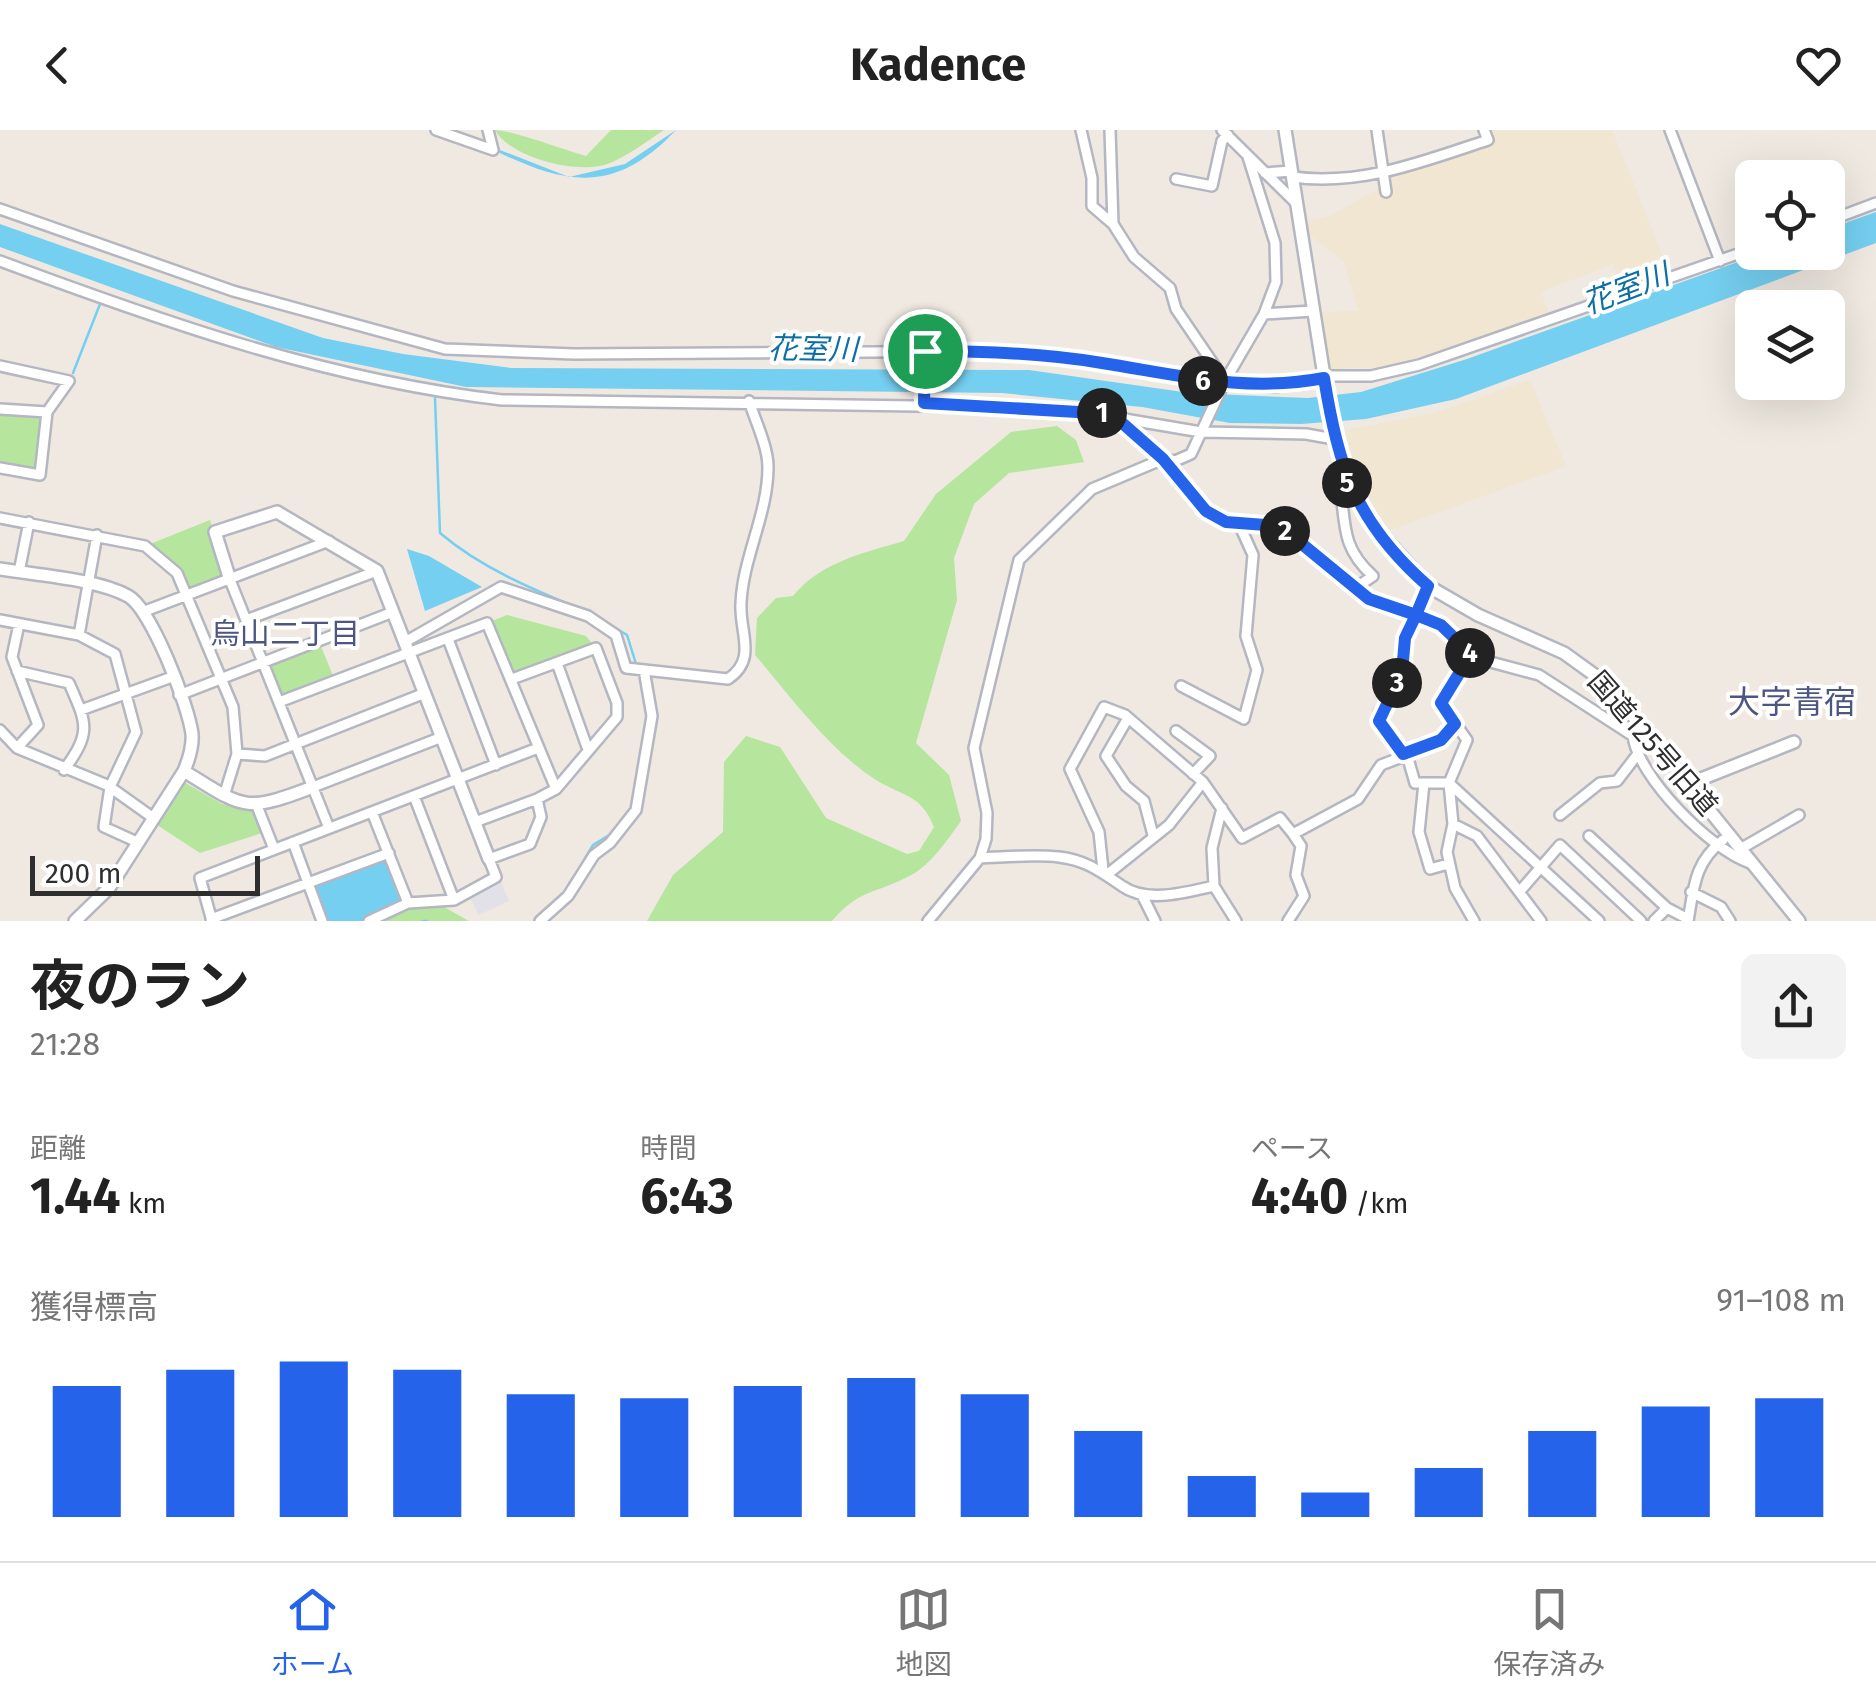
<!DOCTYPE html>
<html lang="ja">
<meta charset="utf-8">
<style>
:root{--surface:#fff;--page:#f2f2f2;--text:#222;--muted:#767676;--line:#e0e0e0;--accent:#2563eb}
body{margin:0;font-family:"Fira Sans","Noto Sans JP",sans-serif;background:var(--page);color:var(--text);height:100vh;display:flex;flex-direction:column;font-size:38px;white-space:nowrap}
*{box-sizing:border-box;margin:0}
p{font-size:32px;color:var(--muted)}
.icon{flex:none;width:55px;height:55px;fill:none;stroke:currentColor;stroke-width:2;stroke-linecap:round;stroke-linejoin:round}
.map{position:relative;height:791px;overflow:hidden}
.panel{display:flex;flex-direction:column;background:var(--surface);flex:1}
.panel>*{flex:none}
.controls{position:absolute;left:1735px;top:30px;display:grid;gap:20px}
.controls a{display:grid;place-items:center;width:110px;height:110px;border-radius:15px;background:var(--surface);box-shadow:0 10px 40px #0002;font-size:50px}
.scale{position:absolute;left:30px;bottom:25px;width:230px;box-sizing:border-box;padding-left:10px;border:5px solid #2e2e2e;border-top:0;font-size:28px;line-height:35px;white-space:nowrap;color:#2e2e2e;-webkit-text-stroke:8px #fff;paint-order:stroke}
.pin{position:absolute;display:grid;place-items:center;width:85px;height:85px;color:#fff;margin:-42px;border:5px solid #fff;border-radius:50%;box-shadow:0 2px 10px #0007}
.km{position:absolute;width:50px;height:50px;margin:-25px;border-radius:50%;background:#222;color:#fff;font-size:28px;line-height:50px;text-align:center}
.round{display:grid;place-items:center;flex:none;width:105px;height:105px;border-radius:15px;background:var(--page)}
.headline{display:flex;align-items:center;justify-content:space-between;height:170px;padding:0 30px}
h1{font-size:55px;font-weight:700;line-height:75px}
.figures{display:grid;grid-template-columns:repeat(3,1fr);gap:15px;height:170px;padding:10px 30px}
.figures div{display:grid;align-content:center}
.figures b{font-size:50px;font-weight:700}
.figures small{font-size:28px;font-weight:400}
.figures p{font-size:28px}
.chart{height:280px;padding:20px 30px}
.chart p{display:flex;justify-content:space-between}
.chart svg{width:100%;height:180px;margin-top:10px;stroke:var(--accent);stroke-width:6}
header{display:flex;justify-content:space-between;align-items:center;height:130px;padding:0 30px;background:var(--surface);font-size:45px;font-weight:700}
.menu{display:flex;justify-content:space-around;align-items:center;height:140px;border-top:2px solid var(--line);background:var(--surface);font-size:28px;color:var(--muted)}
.menu a{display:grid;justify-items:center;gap:5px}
.menu .active{color:var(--accent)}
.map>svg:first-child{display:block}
</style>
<header><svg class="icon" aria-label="back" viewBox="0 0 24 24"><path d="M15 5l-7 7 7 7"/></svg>Kadence<svg class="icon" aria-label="heart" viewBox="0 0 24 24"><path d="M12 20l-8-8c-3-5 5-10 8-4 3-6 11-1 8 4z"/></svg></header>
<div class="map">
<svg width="1876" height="791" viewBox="0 0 1876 791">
<rect width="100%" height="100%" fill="#efe9e1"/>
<path fill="#e3e1e8" d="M500,749L509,771L479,785L469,766Z"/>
<path fill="#f0e6d1" d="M1485,0H1612L1669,142L1623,158L1613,134L1541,162L1550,185L1447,220L1379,237L1330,239L1318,182L1358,181L1344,132L1308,103L1306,92L1332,85L1380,58L1387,44L1487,8Z
M1530,250L1566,336L1390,400L1363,364L1348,331L1342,301L1433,283Z"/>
<path fill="#b6e59e" d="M495,0C510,0 565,20 586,26L611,0H664C647,11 629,25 610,33C580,46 510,28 495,0Z
M0,279L47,282L40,345L0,338Z
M1057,296L1076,310L1084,332L1009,343L974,374L954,428L957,470L916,613L949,645L961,691C949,708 931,734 913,744C878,764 861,757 832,791H647L673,745L723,702L724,632L746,606L780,617L826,688L907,724L919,721L934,697C921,664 904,667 876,650C828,619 792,568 755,525L757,488L776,468L793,466C821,432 863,423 904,411L936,364L1011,302Z
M210,390L230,450L190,463L145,416Z
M507,485L586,506L596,518L512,549L487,493Z
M320,514L334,548L281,566L267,534Z
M182,651L222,674L257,681L265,702L200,723L154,693Z
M435,772L469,791H369L392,779Z"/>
<path fill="#75cff0" d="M449,0L569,47L625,34L676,0C596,85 538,38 449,0Z
M1876,82V113L1456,269L1366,289L1301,294L1230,293L1142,277L1002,263L466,257L276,217L0,117V94L323,208L403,224L511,238L1029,240L1190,263L1308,268L1361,262L1467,229L1763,123L1828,122V99Z
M407,419L429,426L482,457L425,481Z
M390,724L409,775L364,791H324L310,753Z"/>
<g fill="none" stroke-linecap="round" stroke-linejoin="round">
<path stroke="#75cff0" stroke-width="2.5" d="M73,243L100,174
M435,268L440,403C481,438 534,460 583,480
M591,483L627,505L637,537
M640,544L644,566
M635,664L643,613
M542,783L566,761L593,715L611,704
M423,791H427"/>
<g stroke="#b4b7c1" stroke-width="14">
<path id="minor" d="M436,0L493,20
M488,0L493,20
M1081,0L1092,48V76L1113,94L1134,127L1170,158L1176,179L1225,251
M1110,0L1113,94
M1222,0L1295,72
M1377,0L1386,62
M1670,0L1720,131
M1265,43L1291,41
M1292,47C1362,56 1421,32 1488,10L1484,0
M1176,49L1212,56L1222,11L1228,5
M0,79L233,161L445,219L574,224L1014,221L1196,251L1276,257L1331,246H1371L1419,235L1752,119
M1828,91L1876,73
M0,131C164,192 328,250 502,270L1060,278L1201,302L1306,304L1334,309
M1264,184L1313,181
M0,236L69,251L47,282L40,345L0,338
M924,273L925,221
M0,279L47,282
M1114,286L1163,329L1206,381L1226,392L1280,397L1369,469L1441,495L1483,530L1539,545L1633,606C1638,647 1711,720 1750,733
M1350,359L1342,371C1345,404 1347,423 1373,446L1354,459
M0,388L145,416L177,443L233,577L237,624L224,666
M19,442L29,392
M230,450L329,698
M1428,456L1405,509L1402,542L1379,583L1383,599L1409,632L1415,653H1449L1599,791
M145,481L329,411
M0,490L79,505L115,524L136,602L110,657L104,697L137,712
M246,490L377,441
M79,505L97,405
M448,509L496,635
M405,512L501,457L588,486L616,505L626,538L728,549C758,529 739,502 741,473C743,427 768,384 768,337C768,317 755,290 749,271
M1471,524L1441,573L1467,610L1449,653L1453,694L1447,722L1455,758L1474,791
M557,533L587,617
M17,541L69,553C87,594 92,602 64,640
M1181,556L1244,589L1257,540L1246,506L1253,425L1239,394
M179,565L393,482
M279,572L487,493L556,659
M81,580L172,547
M1128,588L1106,626L1126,656L1144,671L1153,705
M0,600L17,618L107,655L152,687
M1176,601L1210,626L1193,644
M17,618L38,595L12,527L19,494
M237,624L265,626L425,563
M1424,653L1419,702L1430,739L1448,734
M313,657L442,607
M414,666L454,770
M257,676L274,719
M372,682L408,773
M1560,685L1600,653L1617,651L1637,625
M475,692L537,669
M1453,694L1477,706L1541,791
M1589,706L1667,778
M293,712L322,791
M1742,718L1799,685
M980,728C1006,727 1034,724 1059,727C1086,730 1101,742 1122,756C1147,774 1187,762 1214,756L1212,718L1222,678
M1103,740L1099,702L1070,639L1104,577L1125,585L1203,652
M1109,743L1169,695L1203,652L1242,708L1280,688L1293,704L1358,669L1381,635L1431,616L1455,594
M1214,756L1236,791
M1521,760L1560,715L1641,791
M1691,762L1721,777L1730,791
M1142,765L1155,791
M211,789L389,723
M212,791L200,748L538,618
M369,791L408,773L454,770L496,747L489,729L530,714L541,687L537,669L556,659L617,587V573L596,518L512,549
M540,791L568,766L594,725L610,713L636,680L652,586L644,540
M928,791L980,728L986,709L987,683L974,618L1019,430L1092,359L1163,329L1175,331L1191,324L1225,251L1264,184L1276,152L1275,113L1248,27
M1288,791L1304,766L1296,745L1301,716L1293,704
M1654,791L1667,778L1688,789
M1688,791C1694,757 1694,733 1723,710"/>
</g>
<g stroke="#b4b7c1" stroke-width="16">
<path id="tertiary" d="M1285,0L1334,309L1350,359L1369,391L1428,456L1478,485L1564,523L1607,554L1799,791
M0,439C36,445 97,449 128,466C151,478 189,577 192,604C193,617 189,629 184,641L109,758L75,791
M230,450L215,402L277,382L377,441L489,729
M184,641C245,679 244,683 313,657
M1691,653L1794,612"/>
</g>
<use href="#minor" stroke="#fff" stroke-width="9"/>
<use href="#tertiary" stroke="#fff" stroke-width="11"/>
</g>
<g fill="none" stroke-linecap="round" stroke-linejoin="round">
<g stroke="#fff" stroke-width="20">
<path id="route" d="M925,221L924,273L1112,284L1163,329L1206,381L1226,392L1280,396L1369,469L1416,485L1405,508L1402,542L1379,591L1403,624L1441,610L1455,594L1441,573L1471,524L1441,495L1416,485L1428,456C1356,393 1339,339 1324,248C1246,263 1179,245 1102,233C1043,223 985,221 925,221"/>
</g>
<use href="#route" stroke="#2563eb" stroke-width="12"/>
</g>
<g text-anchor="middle" stroke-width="8" stroke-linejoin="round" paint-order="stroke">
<g font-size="28" fill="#2e2e2e" stroke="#fff">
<text transform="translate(1653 613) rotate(49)" y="10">国道125号旧道</text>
</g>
<g font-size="30" font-style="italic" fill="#0d6fa3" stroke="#fff">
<text transform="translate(1626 159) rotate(-21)" y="10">花室川</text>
<text transform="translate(813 219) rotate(1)" y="10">花室川</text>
</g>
<g font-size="30" fill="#4d5680" stroke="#fff">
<text x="285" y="514">烏山二丁目</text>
</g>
<g font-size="32" fill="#4d5680" stroke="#fff">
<text x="1792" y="583">大字青宿</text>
</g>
</g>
</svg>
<div class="controls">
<a><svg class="icon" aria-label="locate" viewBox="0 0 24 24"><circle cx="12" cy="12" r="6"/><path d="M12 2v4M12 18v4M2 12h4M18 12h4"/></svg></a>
<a><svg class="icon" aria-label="layers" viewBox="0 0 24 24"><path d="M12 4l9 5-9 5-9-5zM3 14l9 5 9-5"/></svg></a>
</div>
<div class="scale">200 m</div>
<div class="pin" style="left:925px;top:221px;background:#1e9e55"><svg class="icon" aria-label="arrive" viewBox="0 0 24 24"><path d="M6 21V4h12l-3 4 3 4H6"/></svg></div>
<b class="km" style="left:1102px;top:283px">1</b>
<b class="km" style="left:1285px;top:401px">2</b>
<b class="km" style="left:1397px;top:553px">3</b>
<b class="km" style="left:1470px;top:523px">4</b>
<b class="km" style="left:1347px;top:353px">5</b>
<b class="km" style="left:1203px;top:251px">6</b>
</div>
<section class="panel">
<div class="headline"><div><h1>夜のラン</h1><p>21:28</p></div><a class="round"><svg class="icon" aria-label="share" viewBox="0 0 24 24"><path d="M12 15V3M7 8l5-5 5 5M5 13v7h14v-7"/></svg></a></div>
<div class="figures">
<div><p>距離</p><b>1.44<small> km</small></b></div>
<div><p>時間</p><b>6:43</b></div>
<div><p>ペース</p><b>4:40<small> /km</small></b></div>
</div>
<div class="chart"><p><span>獲得標高</span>91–108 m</p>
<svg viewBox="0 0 160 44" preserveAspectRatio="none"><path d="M5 44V12M15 44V8M25 44V6M35 44V8M45 44V14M55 44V15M65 44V12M75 44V10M85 44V14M95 44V23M105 44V34M115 44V38M125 44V32M135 44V23M145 44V17M155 44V15"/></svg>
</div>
</section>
<nav class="menu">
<a class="active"><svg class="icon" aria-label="home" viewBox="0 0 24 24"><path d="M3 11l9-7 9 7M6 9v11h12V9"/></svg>ホーム</a>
<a><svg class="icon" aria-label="map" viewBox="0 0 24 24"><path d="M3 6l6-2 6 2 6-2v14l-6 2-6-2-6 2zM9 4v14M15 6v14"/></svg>地図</a>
<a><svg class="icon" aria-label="saved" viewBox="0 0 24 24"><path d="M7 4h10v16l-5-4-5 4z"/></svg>保存済み</a>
</nav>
